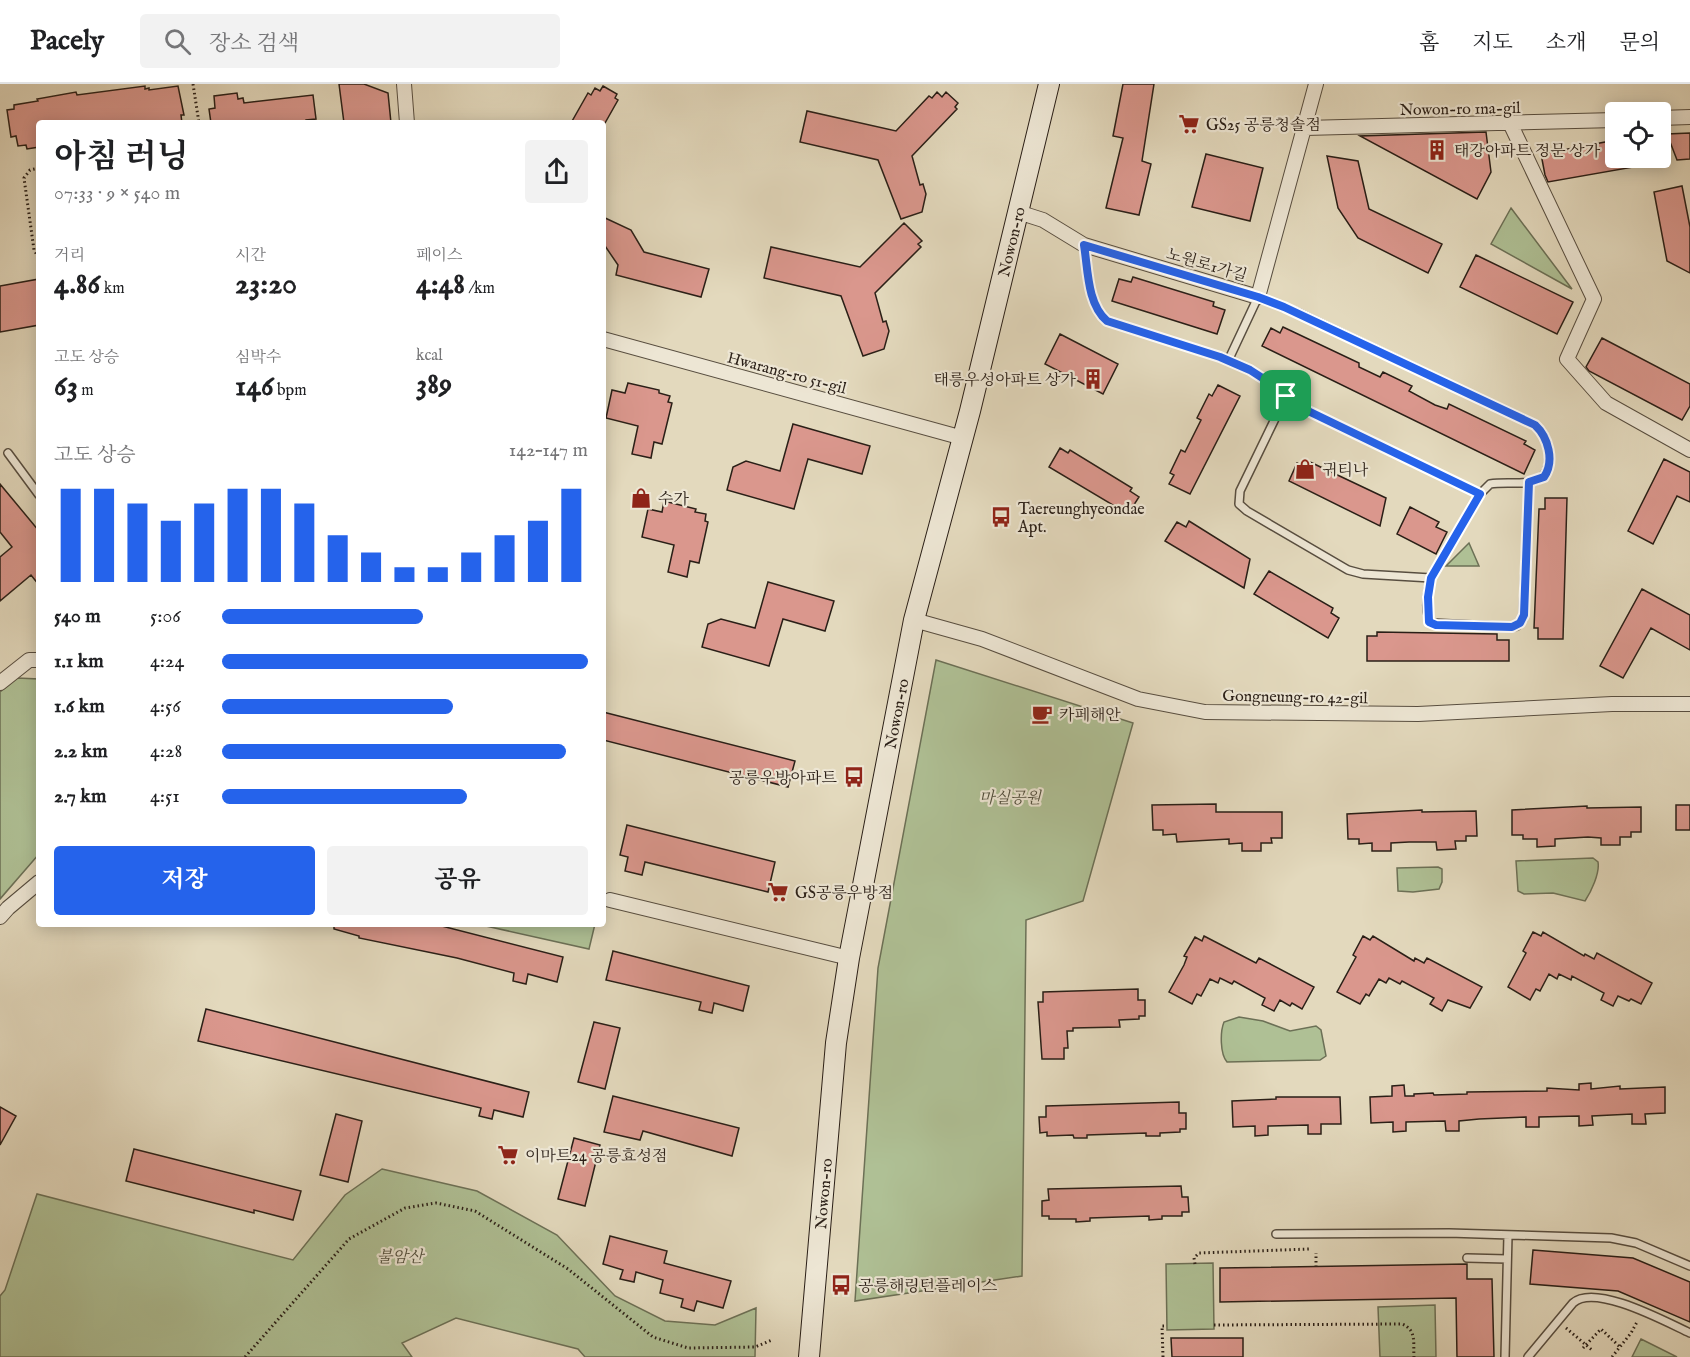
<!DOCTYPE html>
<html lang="ko">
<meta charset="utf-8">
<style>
:root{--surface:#fff;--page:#f2f2f2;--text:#202124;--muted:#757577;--line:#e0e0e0;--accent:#2563eb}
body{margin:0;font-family:"IM FELL English","Noto Serif KR",serif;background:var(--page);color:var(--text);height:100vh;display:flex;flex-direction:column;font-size:22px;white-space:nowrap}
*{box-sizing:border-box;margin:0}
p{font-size:20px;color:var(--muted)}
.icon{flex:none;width:33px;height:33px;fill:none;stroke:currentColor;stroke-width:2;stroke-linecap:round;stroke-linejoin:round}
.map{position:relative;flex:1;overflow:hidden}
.panel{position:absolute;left:36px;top:36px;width:570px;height:807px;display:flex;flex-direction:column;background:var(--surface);border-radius:6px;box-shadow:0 3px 15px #0003}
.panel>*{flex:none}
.controls{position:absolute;left:1605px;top:18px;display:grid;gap:12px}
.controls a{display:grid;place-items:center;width:66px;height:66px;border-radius:6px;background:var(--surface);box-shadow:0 3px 15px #0003;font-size:30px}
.pin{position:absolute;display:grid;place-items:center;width:51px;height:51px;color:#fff;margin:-26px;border-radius:12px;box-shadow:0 3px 9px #0006}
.round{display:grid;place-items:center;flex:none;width:63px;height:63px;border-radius:6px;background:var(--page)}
.headline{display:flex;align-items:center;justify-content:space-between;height:102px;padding:0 18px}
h1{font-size:33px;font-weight:700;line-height:45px}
.figures{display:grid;grid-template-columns:repeat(3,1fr);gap:9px;height:102px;padding:6px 18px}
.figures div{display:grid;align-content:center}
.figures b{font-size:30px;font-weight:700}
.figures small{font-size:16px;font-weight:400}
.figures p{font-size:16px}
.chart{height:168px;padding:12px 18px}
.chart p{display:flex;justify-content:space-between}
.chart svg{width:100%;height:108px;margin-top:6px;stroke:var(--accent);stroke-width:6}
.cta{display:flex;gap:12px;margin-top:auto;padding:12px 18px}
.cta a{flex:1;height:69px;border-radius:6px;background:var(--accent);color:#fff;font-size:24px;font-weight:700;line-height:69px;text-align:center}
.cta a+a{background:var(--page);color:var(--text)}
ul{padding:0 18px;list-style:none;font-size:20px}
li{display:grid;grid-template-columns:96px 72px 1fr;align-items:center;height:45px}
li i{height:15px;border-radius:8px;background:var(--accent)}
header{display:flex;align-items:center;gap:36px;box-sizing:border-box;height:84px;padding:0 30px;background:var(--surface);border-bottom:2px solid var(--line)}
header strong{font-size:28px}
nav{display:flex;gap:33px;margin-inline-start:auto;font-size:21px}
.search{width:420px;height:54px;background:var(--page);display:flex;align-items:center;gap:15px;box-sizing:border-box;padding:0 21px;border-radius:6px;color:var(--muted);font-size:22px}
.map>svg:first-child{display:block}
</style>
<header>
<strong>Pacely</strong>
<div class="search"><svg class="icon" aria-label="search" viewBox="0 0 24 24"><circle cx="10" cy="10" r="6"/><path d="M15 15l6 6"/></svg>장소 검색</div>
<nav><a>홈</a><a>지도</a><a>소개</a><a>문의</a></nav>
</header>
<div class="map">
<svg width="1690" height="1273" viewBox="0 0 1690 1273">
<rect width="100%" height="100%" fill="#e3d9bd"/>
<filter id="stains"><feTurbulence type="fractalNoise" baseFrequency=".00333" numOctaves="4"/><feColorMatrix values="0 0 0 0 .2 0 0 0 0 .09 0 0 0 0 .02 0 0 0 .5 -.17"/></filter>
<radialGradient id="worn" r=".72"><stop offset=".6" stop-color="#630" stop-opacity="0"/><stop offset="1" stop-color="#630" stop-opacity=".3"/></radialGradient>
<path fill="#afc095" stroke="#6c7056" stroke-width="1.5" d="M1511,124L1572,205L1491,160Z
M1469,459L1479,482H1446Z
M936,576L1133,639L1083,817L1026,836L1022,1192L855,1217L878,884Z
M17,594L39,595V770L0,815V608Z
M1593,774L1598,778C1600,789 1591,808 1585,817L1553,809L1524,810L1518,807L1516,777Z
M1438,783L1442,785V798L1439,805L1413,808L1398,807L1397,784Z
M477,840H595L589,865Z
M1239,933L1263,937L1290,947L1316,942L1321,946L1326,972L1320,976L1227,978C1220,970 1220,948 1224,938Z
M382,1085L477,1107L557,1151L615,1212L665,1237L715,1241L756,1224L755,1273H585L578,1265L456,1234L402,1259L412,1273H0V1212L5,1206L37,1110L293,1176L345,1111Z
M1213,1179L1214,1245L1167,1246L1166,1180Z
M1435,1221L1436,1273H1380L1378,1223Z
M1641,1255L1677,1273H1632Z"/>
<path fill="#da978d" stroke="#2a1f17" stroke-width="1.5" d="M339,0H364L388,9L391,39H344Z
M1123,0H1154L1142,77L1151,80L1139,131L1106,124L1123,54L1113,52Z
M145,2V5L149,4V6L178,2L184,31H181L182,39H39V63L27,65L26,61L18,62L16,52L11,53L7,26L14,25V21L38,17L37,15L76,8L77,11Z
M603,2L617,10L615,14L618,16L605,39H571L588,9L591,11L595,4L600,7Z
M937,8L942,13L946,8L958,19L955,23L957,25L912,72L920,101L923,100L926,110L922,128L901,135L878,76L800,58L807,27L896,47L929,12L932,14Z
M237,9L238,15L243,14L244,19L313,11L316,35L306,36V39H211L209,25L215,24L214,12Z
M1486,48L1491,88L1477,115L1360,52Z
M1690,49V75L1677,76L1667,50Z
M1616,56V74H1644L1645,81L1548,98L1545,91L1541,70Z
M1206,70L1263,84L1250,137L1192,123Z
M1327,72L1358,77L1369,125L1442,160L1428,189L1358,154L1338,124Z
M1682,102L1690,143V189L1667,177L1654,108Z
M603,133L631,146L644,168L709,185L701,213L616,191L618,181L603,159Z
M904,139L922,157L918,160L921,163L875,209L883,238L886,237L889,247L884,265L863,272L841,212L764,194L771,163L860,183Z
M1476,171L1573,218L1557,250L1460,203Z
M1133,193L1214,218L1213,222L1225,226L1217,250L1112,217L1119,195L1131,198Z
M39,195V241L0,248V202Z
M1283,243L1359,279V283L1380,293L1383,288L1412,302L1409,307L1435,321L1447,325L1449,320L1526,357L1524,360L1535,366L1524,390L1262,262L1271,244L1280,249Z
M1060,250L1118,280L1103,310L1045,280Z
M1602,254L1690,300V322L1682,336L1589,287L1586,283Z
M628,299L659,306V309L670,312L668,318L672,319L662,360L654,358L651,374L632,370L638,342L606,334L612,306L625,309Z
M1218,301L1240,312L1190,410L1169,400L1174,391L1170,389L1181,366L1185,368L1201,336L1197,334L1209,310L1212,312Z
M793,340L870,362L862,390L808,375L794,425L727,406L733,383L746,377L780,387Z
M1060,364L1068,369L1070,366L1132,404L1130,407L1139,413L1128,430L1049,383Z
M1664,375L1690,388V418L1677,412L1653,460L1628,447Z
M1310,378L1386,414L1380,442L1289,397L1297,379L1307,384Z
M0,400L39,447V501L31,491L0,517V473L12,463L0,448Z
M1545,414H1567L1563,555H1538V544H1534L1539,425H1545Z
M664,417L696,425L695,428L706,430L705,437L708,438L699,479L690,477L687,493L668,488L674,461L642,453L648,425L662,428Z
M1410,423L1439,438L1436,443L1447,448L1436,470L1397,450Z
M1189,437L1250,475L1244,504L1165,457L1177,438L1186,443Z
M1269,487L1333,524L1331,529L1339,534L1328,554L1254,510Z
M768,498L834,517L825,547L783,535L769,582L702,563L708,540L721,535L755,544Z
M1642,505L1690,531V566L1651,544L1623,594L1600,582Z
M1377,548L1497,550V556H1509V577H1367V552H1377Z
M603,628L795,677L788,703L603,656Z
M1216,720V728H1282V754H1271L1272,759H1261V767H1242V759L1229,760V755L1177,758L1176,750L1163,751V746H1153L1152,721Z
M1676,721H1690V746H1676Z
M1587,722V724L1641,723V748H1631V753H1620V761H1601V754L1588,753L1555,755V762L1537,763V755H1523V751H1512V726Z
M1422,726V728L1476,727L1477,752H1466V757H1455L1456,765L1437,766L1436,758H1409L1391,759V767H1372V759L1359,760V755H1348L1347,730Z
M627,741L775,778L768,808L645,778L642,791L625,787L628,773L620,771Z
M334,840H434L563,873L557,898L528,890L526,900L513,897L514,889L457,874L359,854V852L334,845Z
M1533,848L1541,852L1543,848L1584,872L1585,870L1594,875L1597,869L1652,899L1641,920L1631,915L1629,917L1618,912L1613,922L1601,916L1604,909L1572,892L1571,896L1559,890L1557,895L1549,890L1540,907L1536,905L1530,916L1508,903L1526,869L1523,867Z
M1204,852L1256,879L1259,874L1314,903L1302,925L1292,919L1290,922L1280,916L1274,927L1262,921L1265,914L1234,897L1232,900L1220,894L1218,899L1210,895L1201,912L1197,910L1192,920L1169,908L1184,881L1187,873L1184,872L1195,853L1202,857Z
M1363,852L1370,856L1373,852L1414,877L1415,874L1424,879L1427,874L1482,903L1470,924L1448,916L1442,927L1430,920L1434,914L1402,897L1400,900L1389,894L1386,899L1379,895L1369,912L1366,910L1360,920L1337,908L1356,873L1353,871Z
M613,867L749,902L743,927L714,919L712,929L699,926L701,918L606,896Z
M1138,905V916H1145V932H1139V935L1119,936L1120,943L1073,944V947H1067L1068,964H1064V975H1042L1038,918H1043V908Z
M206,925L529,1008L523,1033L494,1026L492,1035L479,1032L481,1024L198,957Z
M594,938L620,944L605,1005L578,998Z
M1591,999V1005L1620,1002V1005L1665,1003V1029L1645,1030L1646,1040H1632V1030L1592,1032L1593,1041L1579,1042V1032L1539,1033V1043H1526V1033L1479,1035L1459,1037V1047H1446L1445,1037L1406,1038V1047L1393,1048V1038L1371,1039L1370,1013L1392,1012V1002L1404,1001L1405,1012H1414V1010L1433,1009L1434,1011L1467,1010V1008L1547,1007V1004L1579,1006V1000Z
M613,1012L739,1044L732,1072L643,1047L640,1056L604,1048Z
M1276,1013H1340L1341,1040H1321V1050H1308V1041L1268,1042V1051L1255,1052V1042L1233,1043L1232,1017L1276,1015Z
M1179,1018V1029H1186V1045H1180V1048L1160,1049V1052H1146V1049L1087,1051V1054H1074L1073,1051L1047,1052V1048L1040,1049L1039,1033H1046V1022Z
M0,1023L16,1032L0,1061Z
M336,1030L362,1037L348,1098L320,1091Z
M574,1054L600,1061L585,1122L558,1115Z
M134,1065L301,1107L293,1136L254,1126V1129L126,1097Z
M1181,1102L1182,1113H1188L1189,1128H1182V1132H1162V1135L1149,1136V1132L1090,1134V1137L1076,1138V1135H1049V1132H1042V1117L1049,1116L1048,1105Z
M610,1152L667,1167L664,1179L731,1197L723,1224L697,1217L694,1227L681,1223L683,1215L660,1209L663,1196L636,1188L634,1198L620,1195L623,1186L603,1180Z
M1533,1166L1633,1174L1690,1198V1238L1618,1207L1530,1200Z
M1467,1180V1195H1492L1494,1273H1457L1456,1214L1220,1218V1184Z
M1171,1254H1243V1273H1172Z"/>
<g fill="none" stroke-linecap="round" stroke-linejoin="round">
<g stroke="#584e40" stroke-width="10">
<path id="service" d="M1084,161C1088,185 1087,220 1107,237L1220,273L1250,286L1270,299L1304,325L1480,410
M1228,277L1258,213L1301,230L1535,341C1544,349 1548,357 1549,370C1551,409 1516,396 1490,400L1480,410L1431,494C1428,506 1423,530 1432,539L1512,543L1517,542L1523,535L1529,398
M1286,312L1240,407L1239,420L1247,427L1348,486L1363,490L1431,494
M8,369L39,411
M1276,1150L1449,1149L1611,1154L1636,1159L1690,1182
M1467,1174L1507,1175
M1505,1273L1508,1151
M1528,1273L1573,1219C1595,1199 1666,1238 1690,1249"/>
</g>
<g stroke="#584e40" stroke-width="16">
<path id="minor" d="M404,0L407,39
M1660,34L1690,33
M1510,39L1594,215L1567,275L1606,319L1690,366
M1305,44L1616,36
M1018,128L1043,136L1084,161L1258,213L1316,0
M603,255L963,354
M914,536L982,555L1138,615L1205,628L1418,630L1612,620H1690
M0,599L29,576H39
M610,816L849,874
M0,833L8,824L39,798"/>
</g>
<g stroke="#2a1f17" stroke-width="22">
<g id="secondary">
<path id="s1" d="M809,1273L836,959L849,874L914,536L970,327L1049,0"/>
</g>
</g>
<path stroke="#2a1f17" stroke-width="3" stroke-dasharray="1.5 3" stroke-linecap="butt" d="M193,0L199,39
M39,84L30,86L24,94L34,166L39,174
M1195,1180L1194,1174L1199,1169L1310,1165
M1316,1183V1169
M1214,1241L1402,1240C1417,1246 1413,1259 1414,1273
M1566,1244L1592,1266
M1583,1264L1601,1245L1620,1263
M245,1273L349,1155L405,1124L436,1119L475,1127L568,1185L653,1253L688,1264L755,1263L772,1256
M1163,1273L1162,1242H1167
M1612,1273L1631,1249L1637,1238"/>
<use href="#service" stroke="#ede6d4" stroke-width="7"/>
<use href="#minor" stroke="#ede6d4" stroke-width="14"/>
<use href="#secondary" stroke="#ede6d4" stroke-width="20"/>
</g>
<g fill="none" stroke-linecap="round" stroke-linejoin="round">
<g stroke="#fff" stroke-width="12">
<path id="route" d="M1084,161L1258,213L1284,223L1535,341C1548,353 1555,377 1544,393L1529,398L1524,531L1520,539L1512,543L1436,541L1429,538L1428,513L1431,494L1480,410L1304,325L1270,299L1250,286L1220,273L1107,237C1087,220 1088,185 1084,161Z"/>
</g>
<use href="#route" stroke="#2563eb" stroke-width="8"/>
</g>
<defs>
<g id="supermarket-bare" transform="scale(1.62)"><path d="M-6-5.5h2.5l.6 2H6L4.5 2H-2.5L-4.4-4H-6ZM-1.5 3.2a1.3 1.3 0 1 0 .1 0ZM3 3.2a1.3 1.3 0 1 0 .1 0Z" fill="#8f2418" stroke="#ede6d4" stroke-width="2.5" paint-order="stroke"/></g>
<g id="building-bare" transform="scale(1.62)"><path d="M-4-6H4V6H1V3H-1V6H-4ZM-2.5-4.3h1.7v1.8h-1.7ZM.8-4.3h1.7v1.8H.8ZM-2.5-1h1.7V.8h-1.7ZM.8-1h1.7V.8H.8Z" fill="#8f2418" stroke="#ede6d4" stroke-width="2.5" paint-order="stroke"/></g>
<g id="shop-bare" transform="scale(1.62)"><path d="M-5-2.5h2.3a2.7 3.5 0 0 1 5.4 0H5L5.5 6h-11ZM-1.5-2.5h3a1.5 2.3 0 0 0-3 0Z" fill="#8f2418" stroke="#ede6d4" stroke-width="2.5" paint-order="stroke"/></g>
<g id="bus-bare" transform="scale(1.62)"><path d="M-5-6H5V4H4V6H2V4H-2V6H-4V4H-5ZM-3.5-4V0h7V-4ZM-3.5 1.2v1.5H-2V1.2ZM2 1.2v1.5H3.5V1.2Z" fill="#8f2418" stroke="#ede6d4" stroke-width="2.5" paint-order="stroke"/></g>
<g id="cafe-bare" transform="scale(1.62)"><path d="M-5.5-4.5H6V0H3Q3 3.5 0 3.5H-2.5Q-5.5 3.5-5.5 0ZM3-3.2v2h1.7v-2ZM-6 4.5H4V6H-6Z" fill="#8f2418" stroke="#ede6d4" stroke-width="2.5" paint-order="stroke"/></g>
</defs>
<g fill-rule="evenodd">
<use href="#supermarket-bare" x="1189" y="40"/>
<use href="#building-bare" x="1437" y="66"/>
<use href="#building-bare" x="1093" y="295"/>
<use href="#shop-bare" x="1305" y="385"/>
<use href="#shop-bare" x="641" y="414"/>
<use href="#bus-bare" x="1001" y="433"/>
<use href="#cafe-bare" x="1042" y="630"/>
<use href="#bus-bare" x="854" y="693"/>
<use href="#supermarket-bare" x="778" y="808"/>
<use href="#supermarket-bare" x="508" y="1071"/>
<use href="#bus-bare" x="841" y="1201"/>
</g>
<g text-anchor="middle" stroke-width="4.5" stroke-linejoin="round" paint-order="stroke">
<g font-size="16" fill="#2a1f17" stroke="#ede6d4">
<text transform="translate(1460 24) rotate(-1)" y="6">Nowon-ro 1na-gil</text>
<text dy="6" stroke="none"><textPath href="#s1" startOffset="1136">Nowon-ro</textPath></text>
<text transform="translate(1207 180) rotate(16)" y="6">노원로1가길</text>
<text transform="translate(787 288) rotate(15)" y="6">Hwarang-ro 51-gil</text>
<text transform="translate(1295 612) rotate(1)" y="6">Gongneung-ro 42-gil</text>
<text dy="6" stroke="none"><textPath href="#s1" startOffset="650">Nowon-ro</textPath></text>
<text dy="6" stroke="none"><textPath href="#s1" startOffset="164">Nowon-ro</textPath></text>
</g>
<g font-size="16" fill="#2a1f17" stroke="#ede6d4" text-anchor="start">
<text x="1206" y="46">GS25 공릉청솔점</text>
<text x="1454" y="72">태강아파트 정문 상가</text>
<text x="1076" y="301" text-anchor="end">태릉우성아파트 상가</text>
<text x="1322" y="391">귀티나</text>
<text x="658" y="420">수가</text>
<text x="1018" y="430">Taereunghyeondae<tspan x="1018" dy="18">Apt.</tspan></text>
<text x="1059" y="636">카페해안</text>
<text x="837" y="699" text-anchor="end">공릉우방아파트</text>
<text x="795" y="814">GS공릉우방점</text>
<text x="525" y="1077">이마트24 공릉효성점</text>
<text x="858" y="1207">공릉해링턴플레이스</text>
</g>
<g font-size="16" font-style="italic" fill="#524f3d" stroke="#ede6d4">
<text x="1010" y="719">마실공원</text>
<text x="400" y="1178">불암산</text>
</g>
</g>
<rect width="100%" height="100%" filter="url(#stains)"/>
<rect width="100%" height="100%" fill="url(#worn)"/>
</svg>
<div class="controls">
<a><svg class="icon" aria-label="locate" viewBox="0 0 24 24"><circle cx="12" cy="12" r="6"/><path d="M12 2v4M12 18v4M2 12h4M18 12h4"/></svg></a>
</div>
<div class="pin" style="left:1286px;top:312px;background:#1e9e55"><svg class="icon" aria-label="arrive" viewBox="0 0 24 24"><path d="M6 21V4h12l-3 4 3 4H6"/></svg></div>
<section class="panel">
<div class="headline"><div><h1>아침 러닝</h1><p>07:33 · 9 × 540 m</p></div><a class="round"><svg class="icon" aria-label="share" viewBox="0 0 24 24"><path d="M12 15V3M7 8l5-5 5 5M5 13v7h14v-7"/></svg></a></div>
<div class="figures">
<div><p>거리</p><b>4.86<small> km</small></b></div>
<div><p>시간</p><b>23:20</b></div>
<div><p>페이스</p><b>4:48<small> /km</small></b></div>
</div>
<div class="figures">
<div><p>고도 상승</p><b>63<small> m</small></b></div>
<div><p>심박수</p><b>146<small> bpm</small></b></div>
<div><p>kcal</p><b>389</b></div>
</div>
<div class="chart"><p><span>고도 상승</span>142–147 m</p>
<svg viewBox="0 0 160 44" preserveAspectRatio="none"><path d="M5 44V6M15 44V6M25 44V12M35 44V19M45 44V12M55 44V6M65 44V6M75 44V12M85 44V25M95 44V32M105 44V38M115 44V38M125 44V32M135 44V25M145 44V19M155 44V6"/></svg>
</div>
<ul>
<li><b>540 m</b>5:06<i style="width:55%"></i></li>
<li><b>1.1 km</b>4:24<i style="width:100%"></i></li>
<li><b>1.6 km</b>4:56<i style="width:63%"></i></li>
<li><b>2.2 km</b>4:28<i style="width:94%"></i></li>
<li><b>2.7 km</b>4:51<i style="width:67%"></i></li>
</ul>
<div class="cta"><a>저장</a><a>공유</a></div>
</section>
</div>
